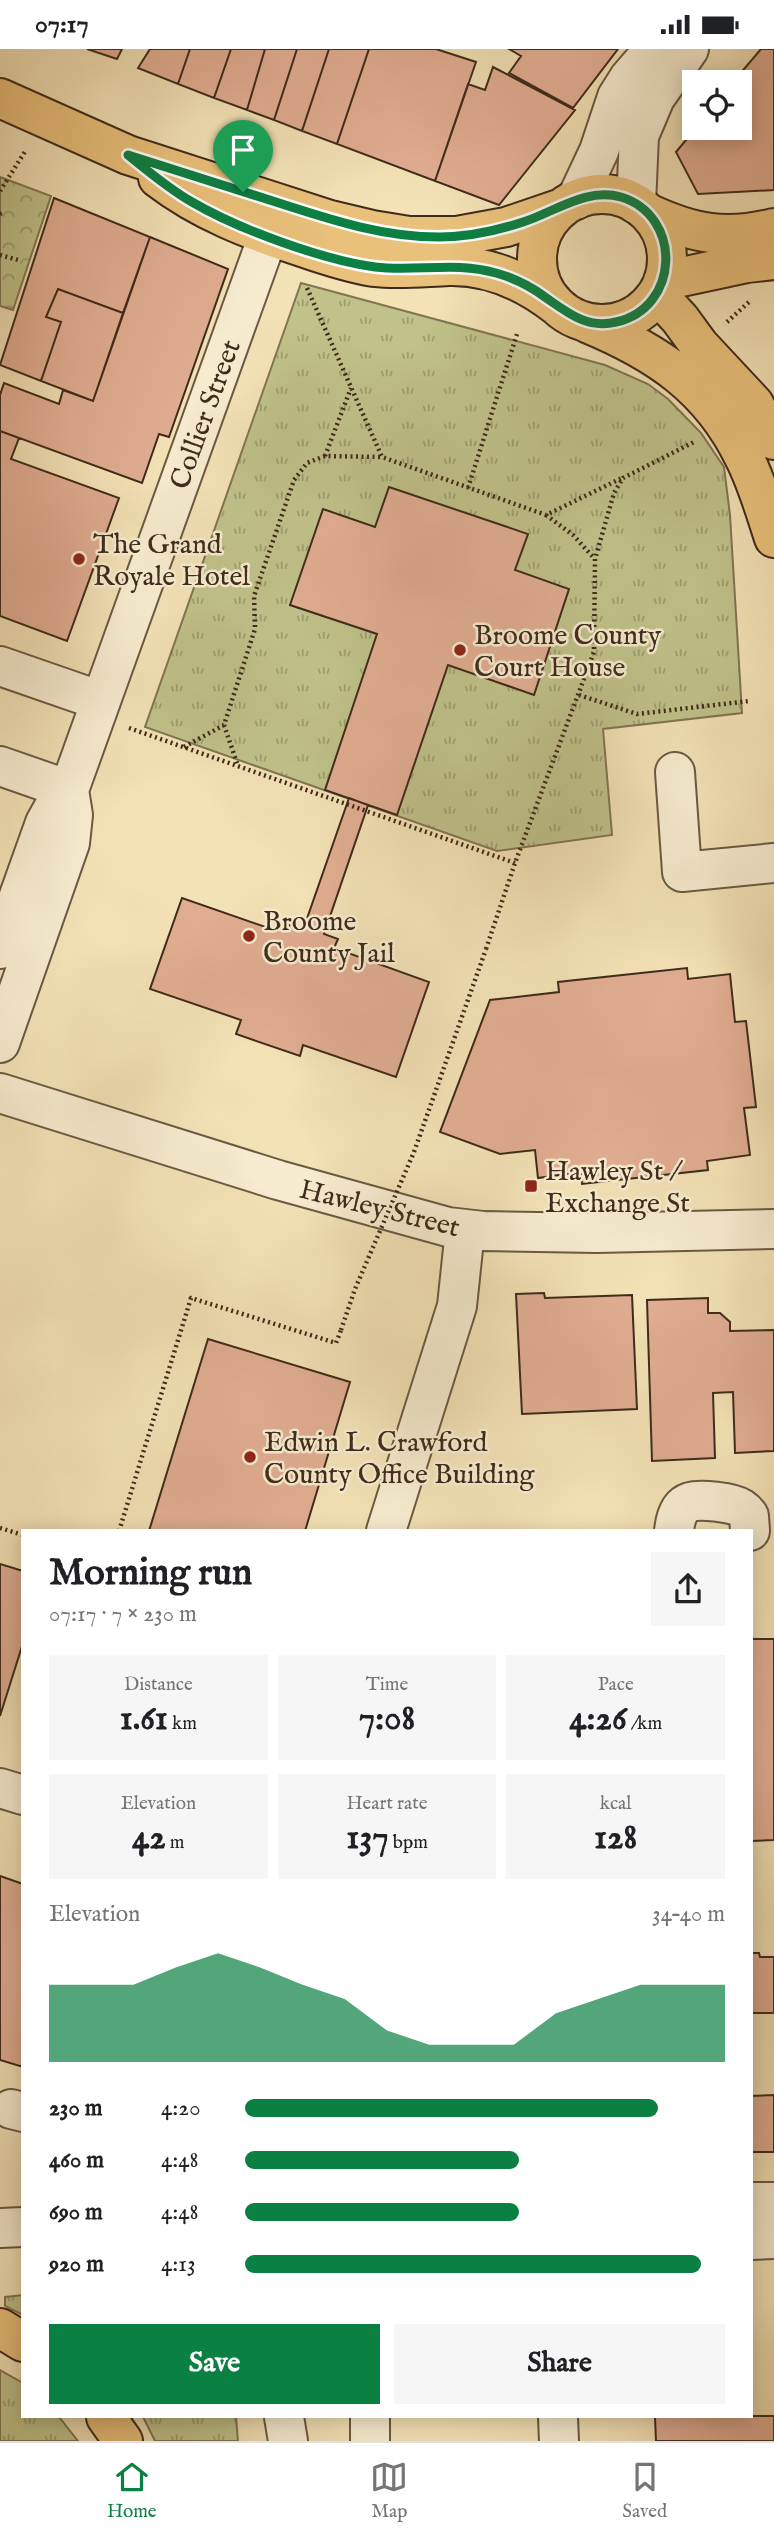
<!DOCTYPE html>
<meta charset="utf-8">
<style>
:root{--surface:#fff;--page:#f6f6f6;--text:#202124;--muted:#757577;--line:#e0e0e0;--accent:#0b8043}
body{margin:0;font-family:"IM FELL English",serif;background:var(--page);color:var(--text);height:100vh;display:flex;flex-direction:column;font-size:26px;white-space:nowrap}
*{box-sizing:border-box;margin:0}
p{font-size:23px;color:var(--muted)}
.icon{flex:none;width:38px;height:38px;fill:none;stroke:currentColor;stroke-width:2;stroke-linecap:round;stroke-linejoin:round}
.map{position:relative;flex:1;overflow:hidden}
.drawer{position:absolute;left:21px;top:1480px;width:732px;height:889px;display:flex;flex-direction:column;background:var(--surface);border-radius:0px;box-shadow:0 4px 18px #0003}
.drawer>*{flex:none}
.tools{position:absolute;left:682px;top:21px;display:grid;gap:14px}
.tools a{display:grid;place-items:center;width:70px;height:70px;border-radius:0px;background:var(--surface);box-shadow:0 4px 18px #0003;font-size:35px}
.pin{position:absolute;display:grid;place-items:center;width:60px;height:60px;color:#fff;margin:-72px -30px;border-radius:50% 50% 50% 0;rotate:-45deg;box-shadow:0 0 7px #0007}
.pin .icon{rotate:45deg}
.round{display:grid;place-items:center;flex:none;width:74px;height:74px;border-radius:0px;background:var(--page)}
.summary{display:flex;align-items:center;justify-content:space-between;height:119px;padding:0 28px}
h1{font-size:38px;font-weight:700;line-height:52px}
.stats{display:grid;grid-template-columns:repeat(3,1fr);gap:10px;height:119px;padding:7px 28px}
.stats div{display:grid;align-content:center;border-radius:0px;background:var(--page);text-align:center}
.stats b{font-size:35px;font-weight:700}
.stats small{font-size:19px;font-weight:400}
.stats p{font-size:19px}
.chart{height:196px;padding:14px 28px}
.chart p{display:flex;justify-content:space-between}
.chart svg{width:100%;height:126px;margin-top:7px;fill:var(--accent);opacity:.7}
.action{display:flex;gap:14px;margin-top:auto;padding:14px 28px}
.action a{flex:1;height:80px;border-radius:0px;background:var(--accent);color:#fff;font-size:28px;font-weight:700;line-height:80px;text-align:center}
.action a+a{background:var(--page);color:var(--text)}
ul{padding:0 28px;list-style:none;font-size:23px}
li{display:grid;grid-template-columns:112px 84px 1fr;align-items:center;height:52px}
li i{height:18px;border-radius:9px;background:var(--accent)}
.status{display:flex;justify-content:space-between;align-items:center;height:49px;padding:0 35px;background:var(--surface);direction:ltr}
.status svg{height:19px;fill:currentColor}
.tab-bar{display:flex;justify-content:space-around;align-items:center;height:98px;border-top:2px solid var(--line);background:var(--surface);font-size:19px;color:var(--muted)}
.tab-bar a{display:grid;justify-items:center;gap:4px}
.tab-bar .on{color:var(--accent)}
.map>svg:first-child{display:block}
</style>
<div class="status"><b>07:17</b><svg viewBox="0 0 49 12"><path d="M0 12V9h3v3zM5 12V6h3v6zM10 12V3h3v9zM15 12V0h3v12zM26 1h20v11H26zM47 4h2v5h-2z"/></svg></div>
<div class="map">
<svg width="774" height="2392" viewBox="0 0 774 2392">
<defs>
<pattern id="grass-tufts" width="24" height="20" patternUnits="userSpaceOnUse" patternTransform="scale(1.75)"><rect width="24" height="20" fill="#c0c28a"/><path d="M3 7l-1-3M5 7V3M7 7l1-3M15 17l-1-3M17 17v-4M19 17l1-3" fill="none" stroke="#9d9e70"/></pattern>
<pattern id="forest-crowns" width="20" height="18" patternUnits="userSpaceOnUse" patternTransform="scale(1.75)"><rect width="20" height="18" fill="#c0c28a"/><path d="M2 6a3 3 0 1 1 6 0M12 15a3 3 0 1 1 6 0" fill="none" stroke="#9d9e70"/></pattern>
</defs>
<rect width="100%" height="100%" fill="#f3e2b6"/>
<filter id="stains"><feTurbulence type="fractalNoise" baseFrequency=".00286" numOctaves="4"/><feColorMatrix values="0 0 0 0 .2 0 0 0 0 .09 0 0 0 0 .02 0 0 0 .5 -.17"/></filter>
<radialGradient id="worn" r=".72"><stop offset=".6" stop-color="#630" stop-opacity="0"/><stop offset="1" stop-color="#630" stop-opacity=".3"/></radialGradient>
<path fill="url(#grass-tufts)" stroke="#807652" stroke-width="2" d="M301,234L605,316L648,335L668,350L701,384L724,418L730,466L742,664L603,680L612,786L497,802L145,678Z
M23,2246V2266L5,2257V2248Z
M0,2321L23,2334V2368H59L78,2392H0Z
M143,2368H236L238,2392H155Z"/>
<path fill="url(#forest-crowns)" stroke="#807652" stroke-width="2" d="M0,128L51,147L13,261L0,257Z"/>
<path fill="#e1ad92" stroke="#3f2b1b" stroke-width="2" d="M87,0H122L117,10Z
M150,0H190L178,35L138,19Z
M190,0H231L214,49L178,35Z
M231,0H265L247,61L214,49Z
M265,0H297L274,71L247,61Z
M297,0H329L302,82L274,71Z
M329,0H369L337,95L302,82Z
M369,0H436L476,13L435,132L337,95Z
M509,0H618L573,59L509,24L521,7Z
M761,0H774V141L698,145L676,103L696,79H740V33H733Z
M493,18L575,61L499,156L435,132L468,35L485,41Z
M54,149L150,188L123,264L58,240L46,268L61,273L41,332L0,316Z
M150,188L228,220L169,388L159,385L142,434L0,382V346L4,334L59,355L63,341L93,352Z
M58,240L123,264L93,352L41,332L61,273L46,268Z
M0,382L19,389L11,410L119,449L67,592L0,567Z
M389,438L528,485L515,521L569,540L534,646L448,616L397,766L325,741L377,585L290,556L323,460L375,478Z
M349,749L368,756L324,885L338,890L334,899L429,933L396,1028L303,996L300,1007L236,985L241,971L150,940L182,849L277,882L280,873L303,881Z
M687,919L688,930L730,925L735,973L746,972L756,1058L744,1059L750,1106L707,1112L708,1121L582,1135L581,1123L538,1129L535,1101L500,1105L440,1083L490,951L559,943L558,933Z
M544,1244L545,1249L632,1246L637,1360L522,1365L516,1245Z
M708,1249V1264H720L730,1273V1282L774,1281V1402L735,1404L733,1343L713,1344L715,1409L652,1412L647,1251Z
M208,1290L350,1333L305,1482H149Z
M0,1515L23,1522V1594L0,1667Z
M751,1590H774V1791L751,1792Z
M0,1827L23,1835V2018L0,2011Z
M751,1904H759L760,1908H774V1964H751Z
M774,2046V2103H751V2047Z
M751,2367H774V2392H656L655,2368Z"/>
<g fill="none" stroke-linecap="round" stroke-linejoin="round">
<g stroke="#6c5942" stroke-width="42">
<path id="minor" d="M576,151L599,102L617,48L629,29L654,0
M636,155L639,87L655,49L689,0
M0,617L101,652
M0,717L69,741
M675,723L682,823L774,814
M0,900L45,774L55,756L69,741L268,187
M0,994L70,794L73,766L69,741
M0,1044L278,1131L448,1178L483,1182L597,1184L774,1180
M386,1482L457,1257L465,1181
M674,1482C675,1472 678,1457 690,1453C700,1450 732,1453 741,1459C744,1461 747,1464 749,1467L750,1482
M0,1739L23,1746
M11,2060L23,2063
M751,2153H774
M0,2179L23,2178
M751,2191L774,2190
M284,2368L288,2392
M370,2368V2392
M558,2368L559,2392"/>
</g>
<g stroke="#3f2b1b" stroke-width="42">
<path id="major" d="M0,49L128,106L330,171L372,181L409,187H457L506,178L562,159
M158,129C201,162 250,181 302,198C325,206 349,214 374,218C399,221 423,218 449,217C489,216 526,233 557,257
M537 210a65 65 0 1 1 130 0a65 65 0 1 1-130 0Z
M648,164C693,185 726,191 774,179
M663,232L747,214L774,211
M657,245L680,270L699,296L754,355L774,391
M587,274C657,303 710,338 744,408C757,433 765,462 774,489
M0,2279L23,2293
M106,2368L123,2392"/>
</g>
<path stroke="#3f2b1b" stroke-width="4.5" stroke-dasharray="2 3.5" stroke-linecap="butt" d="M0,142L26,101
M0,165L5,163
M0,206L18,211
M307,239L382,408L546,466L622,429
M727,273L749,253
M325,407L351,339
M468,439L517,285
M546,466L573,486L594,509
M579,646L637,665L749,652
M224,676L238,717
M129,679L515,814
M184,698L224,676L255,580L254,547L294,431L307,414L325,407L382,408
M486,900L515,814L594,603L595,510L614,444L623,429L694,393
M0,1479L23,1486
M119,1482L191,1249L336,1294L341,1281"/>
<use href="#minor" stroke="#f7ecd0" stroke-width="38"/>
<use href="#major" stroke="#eac17b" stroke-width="38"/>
<path stroke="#3f2b1b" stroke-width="4.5" stroke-dasharray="2 3.5" stroke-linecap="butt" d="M341,1281L355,1240L414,1103L486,900"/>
</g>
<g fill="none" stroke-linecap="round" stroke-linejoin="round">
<g stroke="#fff" stroke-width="14">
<path id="route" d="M128,106C179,122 229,138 279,154C332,171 383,188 439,188C467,188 496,182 523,173C555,163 586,138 621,148C683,167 680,259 616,273C587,280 568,264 545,248C530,237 514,229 496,224C456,212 416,223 375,218C323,211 238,180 192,153C169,140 149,123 128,106Z"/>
</g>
<use href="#route" stroke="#0b8043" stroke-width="9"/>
</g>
<g fill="#8f2418" stroke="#f7ecd0" stroke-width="2.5">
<circle cx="79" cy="510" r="7"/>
<circle cx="460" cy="601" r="7"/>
<circle cx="249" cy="887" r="7"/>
<rect x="524" y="1130" width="14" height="14" rx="3.5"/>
<circle cx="250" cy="1408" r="7"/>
</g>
<g text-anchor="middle" stroke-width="5" stroke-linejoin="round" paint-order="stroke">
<g font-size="28" fill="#3f2b1b" stroke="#f7ecd0">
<text transform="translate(204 365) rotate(-70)" y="10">Collier Street</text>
<text transform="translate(380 1158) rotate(14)" y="10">Hawley Street</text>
</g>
<g font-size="28" fill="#3f2b1b" stroke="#f7ecd0" text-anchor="start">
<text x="93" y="504">The Grand<tspan x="93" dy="32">Royale Hotel</tspan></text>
<text x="474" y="595">Broome County<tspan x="474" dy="32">Court House</tspan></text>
<text x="263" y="881">Broome<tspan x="263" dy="32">County Jail</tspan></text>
<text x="545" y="1131">Hawley St /<tspan x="545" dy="32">Exchange St</tspan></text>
<text x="264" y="1402">Edwin L. Crawford<tspan x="264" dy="32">County Office Building</tspan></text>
</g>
</g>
<rect width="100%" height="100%" filter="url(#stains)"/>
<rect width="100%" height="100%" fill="url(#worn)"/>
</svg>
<div class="tools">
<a><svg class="icon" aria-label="locate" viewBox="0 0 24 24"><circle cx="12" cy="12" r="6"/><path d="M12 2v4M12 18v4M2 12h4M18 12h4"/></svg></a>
</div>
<div class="pin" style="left:243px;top:143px;background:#1e9e55"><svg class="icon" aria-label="arrive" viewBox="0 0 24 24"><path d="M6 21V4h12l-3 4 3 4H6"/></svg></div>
<section class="drawer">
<div class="summary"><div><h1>Morning run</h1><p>07:17 · 7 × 230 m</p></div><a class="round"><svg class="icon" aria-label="share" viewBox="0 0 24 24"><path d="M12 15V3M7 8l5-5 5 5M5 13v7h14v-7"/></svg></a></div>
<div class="stats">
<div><p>Distance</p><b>1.61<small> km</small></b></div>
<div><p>Time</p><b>7:08</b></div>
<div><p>Pace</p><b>4:26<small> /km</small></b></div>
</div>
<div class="stats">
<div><p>Elevation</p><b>42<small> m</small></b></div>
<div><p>Heart rate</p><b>137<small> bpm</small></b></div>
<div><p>kcal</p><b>128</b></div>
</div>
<div class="chart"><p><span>Elevation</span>34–40 m</p>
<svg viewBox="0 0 160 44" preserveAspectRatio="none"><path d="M0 44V17L10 17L20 17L30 11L40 6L50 11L60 17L70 22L80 33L90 38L100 38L110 38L120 27L130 22L140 17L150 17L160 17V44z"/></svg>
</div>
<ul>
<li><b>230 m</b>4:20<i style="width:86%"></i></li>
<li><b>460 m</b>4:48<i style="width:57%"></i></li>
<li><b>690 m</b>4:48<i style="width:57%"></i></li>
<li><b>920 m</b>4:13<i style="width:95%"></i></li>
</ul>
<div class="action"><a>Save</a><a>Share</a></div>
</section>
</div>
<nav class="tab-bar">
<a class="on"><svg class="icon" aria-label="home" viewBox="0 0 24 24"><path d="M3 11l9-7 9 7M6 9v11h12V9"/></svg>Home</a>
<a><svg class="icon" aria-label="map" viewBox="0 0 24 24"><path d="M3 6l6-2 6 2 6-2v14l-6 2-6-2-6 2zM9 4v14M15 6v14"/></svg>Map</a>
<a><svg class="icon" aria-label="saved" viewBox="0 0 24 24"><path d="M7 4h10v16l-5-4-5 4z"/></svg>Saved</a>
</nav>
